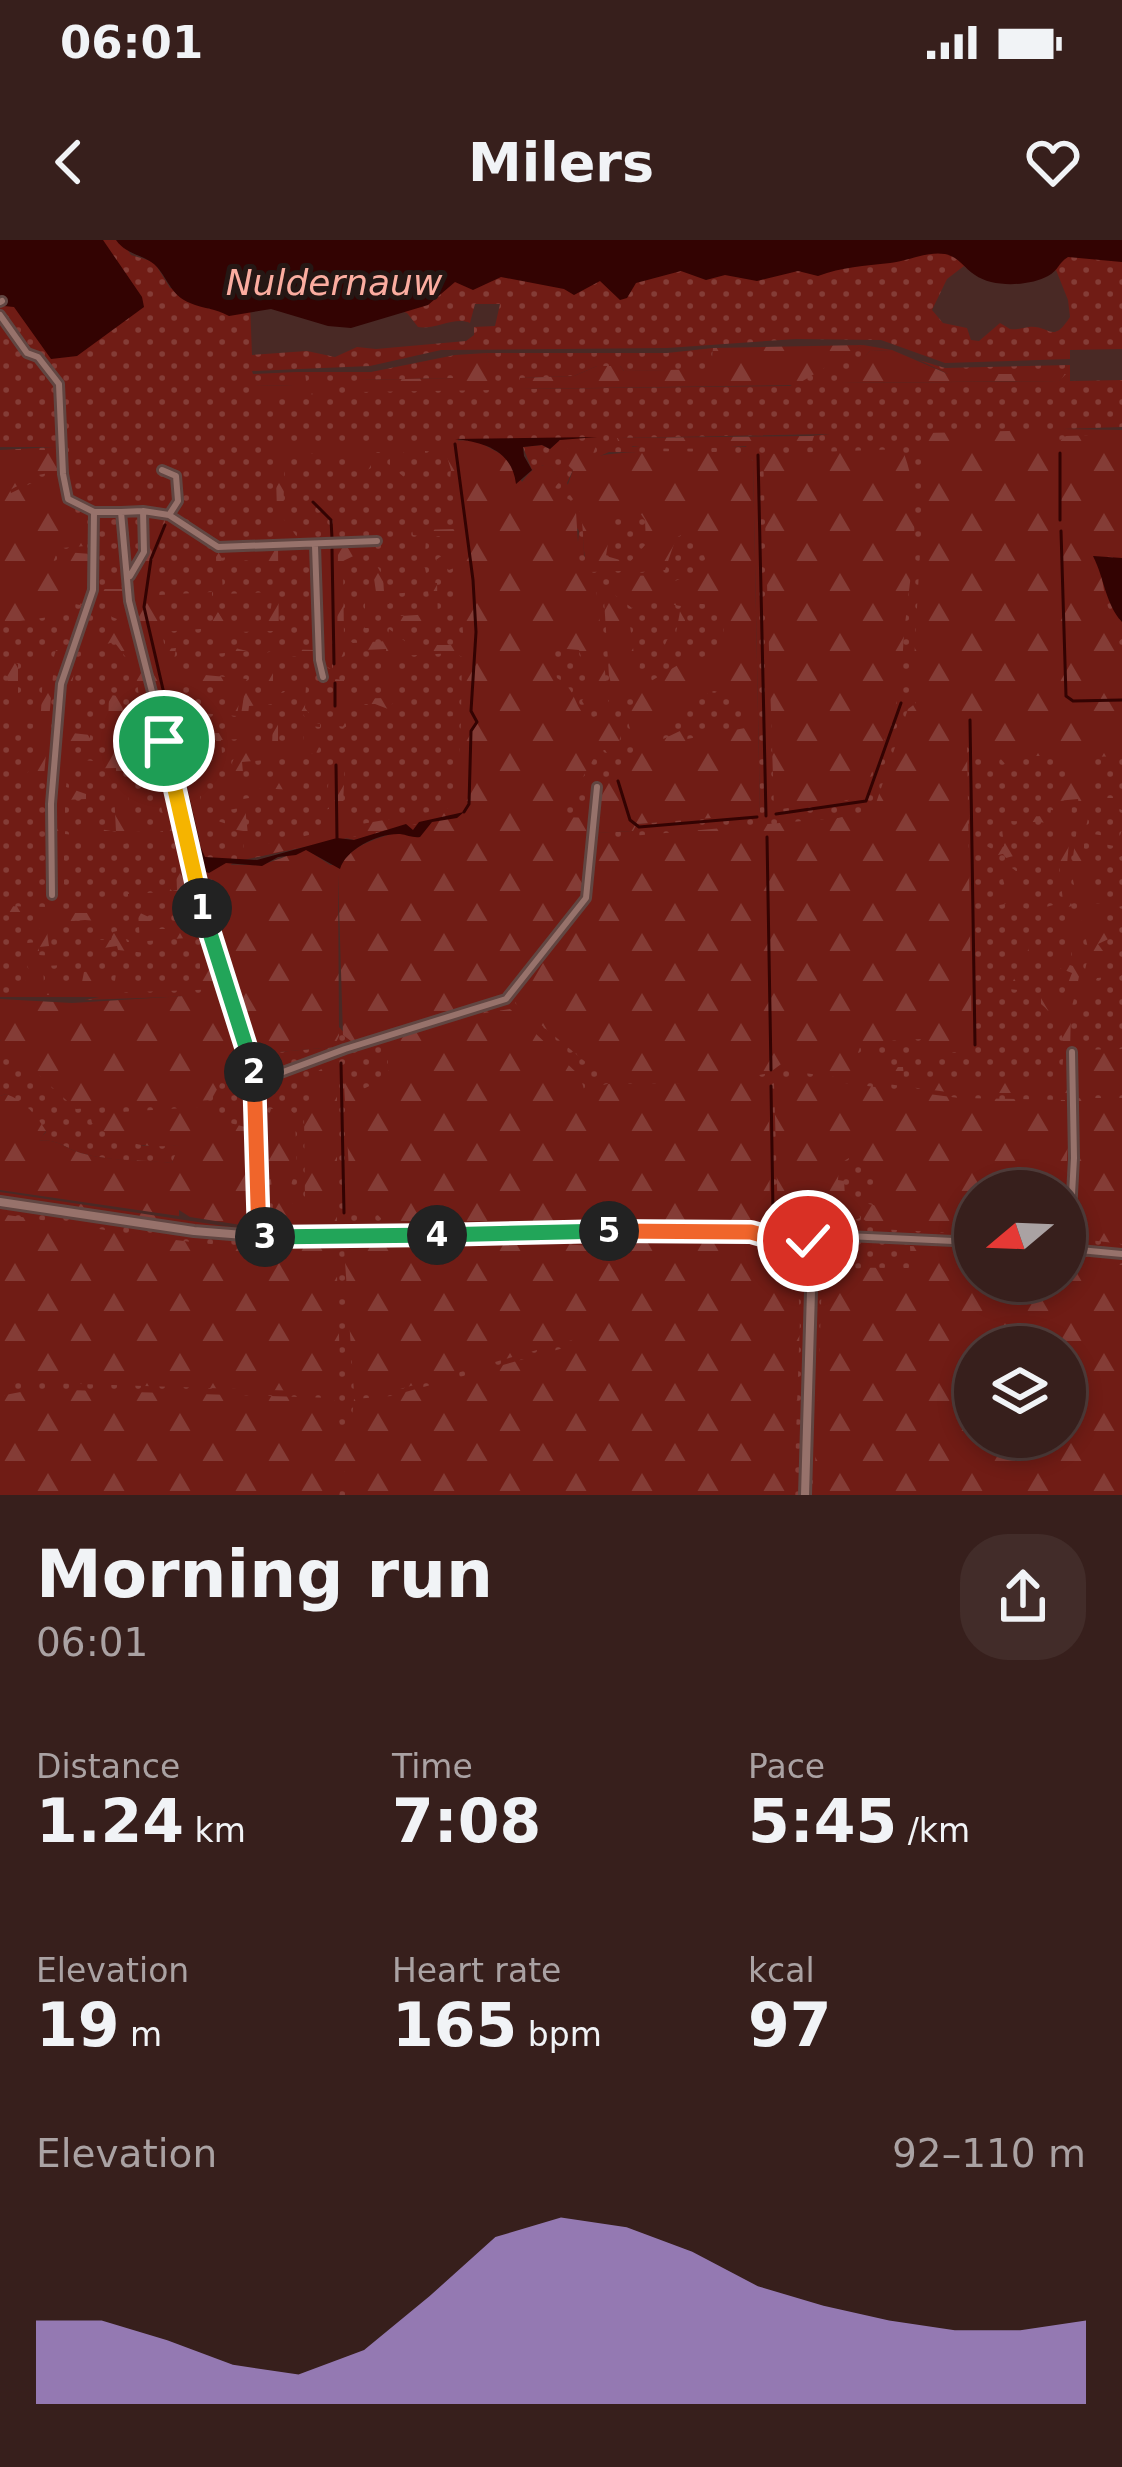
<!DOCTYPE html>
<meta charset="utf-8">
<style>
:root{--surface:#371f1c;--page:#422c29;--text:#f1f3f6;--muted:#aaa2a3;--line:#513d3b;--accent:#bca0f2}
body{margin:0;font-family:"DejaVu Sans",sans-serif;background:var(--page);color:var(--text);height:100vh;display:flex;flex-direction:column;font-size:45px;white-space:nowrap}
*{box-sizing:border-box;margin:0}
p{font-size:39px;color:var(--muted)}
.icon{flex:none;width:66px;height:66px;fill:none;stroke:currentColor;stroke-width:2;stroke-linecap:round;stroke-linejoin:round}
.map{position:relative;height:1255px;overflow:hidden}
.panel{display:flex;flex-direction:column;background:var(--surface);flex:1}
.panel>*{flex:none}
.needle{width:78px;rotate:251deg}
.tools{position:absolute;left:954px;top:930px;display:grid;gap:24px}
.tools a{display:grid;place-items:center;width:132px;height:132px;border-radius:50%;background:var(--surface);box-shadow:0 6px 18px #0003,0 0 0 3px var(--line);font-size:60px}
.pin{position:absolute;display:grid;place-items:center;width:102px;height:102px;color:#fff;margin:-51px;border:6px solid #fff;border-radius:50%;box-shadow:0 3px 12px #0007}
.km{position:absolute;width:60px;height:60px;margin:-30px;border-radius:50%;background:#222;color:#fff;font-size:33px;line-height:60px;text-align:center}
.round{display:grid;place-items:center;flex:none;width:126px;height:126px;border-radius:48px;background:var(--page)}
.headline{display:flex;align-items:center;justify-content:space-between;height:204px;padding:0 36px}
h1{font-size:66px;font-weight:700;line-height:90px}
.stats{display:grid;grid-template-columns:repeat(3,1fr);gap:18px;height:204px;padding:12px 36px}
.stats div{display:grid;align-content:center}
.stats b{font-size:60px;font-weight:700}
.stats small{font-size:33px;font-weight:400}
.stats p{font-size:33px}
.chart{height:336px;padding:24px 36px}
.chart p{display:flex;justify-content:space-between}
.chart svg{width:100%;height:216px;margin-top:12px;fill:var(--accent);opacity:.7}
.status{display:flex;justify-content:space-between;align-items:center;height:84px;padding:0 60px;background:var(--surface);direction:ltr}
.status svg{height:33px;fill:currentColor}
header{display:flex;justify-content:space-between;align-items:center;height:156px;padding:0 36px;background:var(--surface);font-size:54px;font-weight:700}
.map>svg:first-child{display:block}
</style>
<div class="status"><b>06:01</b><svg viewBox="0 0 49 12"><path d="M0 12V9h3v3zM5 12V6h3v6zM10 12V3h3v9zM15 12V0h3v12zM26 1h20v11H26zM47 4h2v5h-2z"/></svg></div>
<header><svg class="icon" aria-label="back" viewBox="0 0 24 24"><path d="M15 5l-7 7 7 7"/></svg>Milers<svg class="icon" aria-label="heart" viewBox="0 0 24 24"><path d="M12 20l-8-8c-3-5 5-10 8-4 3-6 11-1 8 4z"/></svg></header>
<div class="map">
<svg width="1122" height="1255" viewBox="0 0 1122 1255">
<defs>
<pattern id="grass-dots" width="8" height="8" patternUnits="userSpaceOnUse" patternTransform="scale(3)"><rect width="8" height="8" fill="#701c15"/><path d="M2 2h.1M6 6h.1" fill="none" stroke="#843c36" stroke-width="1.8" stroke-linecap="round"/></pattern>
<pattern id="forest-firs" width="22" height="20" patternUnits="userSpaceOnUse" patternTransform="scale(3)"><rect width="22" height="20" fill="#701c15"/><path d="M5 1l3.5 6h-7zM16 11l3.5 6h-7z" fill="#843c36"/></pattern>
</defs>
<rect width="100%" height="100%" fill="#492925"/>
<path fill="url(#grass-dots)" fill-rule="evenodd" d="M0,0H121L131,15L154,22L170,48L250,63L252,115L307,111L335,117L357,107L376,109L466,101L474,95V87L495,86L500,64H475L470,83C455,76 435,90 418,87L407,73L306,40L1122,0V109L1070,110V119L945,123L881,100L796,99L667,108L441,110L370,126L252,131L253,134L296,132V145L253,146L338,154L305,141V132H371L455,115V138L358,140L496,150L486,113H667L713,108L712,130L624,131L620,126H597L574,136L521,138L520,149L790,146L863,105L892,110L870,111L842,143L1059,141L1064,134H948L919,120L945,128L1070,125V141L1122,140V187L1063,189L1122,190V1255H0V965L259,1000V848L263,842L380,799L509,759L574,679L587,654L596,600H589L590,593L633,591L636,584L760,573L753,221L746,214L609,212L591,220L561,217L573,230L567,243L583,276L584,317L613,267L667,268L712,291L755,492L605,586L534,580L535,346L577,312L579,291L551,251L559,241L552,227L543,225L532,230L523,207L542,205L550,209L559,200L458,199L470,471L477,482L471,491L466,562L412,590L406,586L354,600L346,598L234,622L213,641L236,752L229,753L252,833L253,857L247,860L253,865L256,983L241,985L243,980L215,887L140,906L180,905L172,923C141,920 105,922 75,911C60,905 56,899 38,901L46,892L30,870L6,854L0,856V800L6,804L224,755L84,760L100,757H0V210L55,207H0ZM964,26C985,45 1033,46 1056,30L1068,60L1070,77C1052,105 1050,85 1029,87C1023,88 1017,90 1010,89L1000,83L979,101L971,100L967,88L943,83L932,70L947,39ZM830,194L749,202L746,207H633L618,198ZM975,951H1065V1041H975ZM975,1107H1065V1197H975Z
M338,786L355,804L266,836L258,833L252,811L257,814L333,807L339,796Z"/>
<path fill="url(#forest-firs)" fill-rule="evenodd" d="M863,105L796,145L520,149V138L574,136L597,126H620L624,131L711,129L713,108Z
M892,110L948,134H1066L1059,141L840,143L870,111Z
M486,113L498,150L358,152L357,140L454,138L455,115Z
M296,132H305L306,141H339L338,154L252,155L249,146L295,145Z
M1053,190L1054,239L1060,200L1066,196L1122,194V318L1100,316C1099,323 1105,359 1108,367C1109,369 1121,381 1122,382V398L1114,407H1122V516L1090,517L1092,547L1107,558H1122V570L1093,560L1090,570H1080L1078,559L1046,562L1045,551L1066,546L1064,515L1009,517L1006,525L1000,518L977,517L973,499L967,502L972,811L927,814L923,799L862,802L856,818L884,819L886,827H903L904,838L936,843L1053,839L1062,832C1065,800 1065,785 1041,764V755L1064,753L1072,733L1030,717L1019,744L1027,747L1026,751L1009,749L1022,723V702L1027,701L1029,712L1073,726L1069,686L1079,683C1085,714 1080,736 1072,766H1061L1071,771L1069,853H955L789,831L790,824L784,822L769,833L750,837L607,840L515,763L526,740L588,658L596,599L838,578L874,569L908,469L916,463L912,458L922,277L931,270L922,267L927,193Z
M814,196L812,202C755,204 675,215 619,204L617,198Z
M475,200L508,218L522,242C529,233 539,220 552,227L560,241L552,251L570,260L576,272L580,333L595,337L608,460L622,493L614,516H609L605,510L598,511L583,537L595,541L592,549L582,548L572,558L562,559L563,577L592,578L583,657L507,754L355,804L343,795L338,634L339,796L334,807L257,814L252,811L204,664L213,641L211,632C228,621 239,626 258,625C268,624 294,613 306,609L330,625H341C355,596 409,593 436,580L244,619L243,591L207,585V611H193L132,360V339L146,315L147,280L154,275L165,278L148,324L156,325L159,355L212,352V360L160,361L157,371L161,385L212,382L218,372L232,391L217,396L213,388L162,392L165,409L176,408L174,420L179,433L195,430L210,410L227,411V406L247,411L214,414L206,420L205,435L247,439L241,448L237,476L186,472L181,479L186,493H238L239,485L232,482L234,478L251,479V506H272L273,479L278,480V505L303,503L305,480L320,484V487L310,486L309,505L319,507L316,513L303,514L302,530L295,528L296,517L242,522L244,543L304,540L302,556L293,550L260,548L259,556H254V548L230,552L232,561L249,558L252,561L245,567L249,604C268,606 305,596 325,591L329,584L317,578L316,571L329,569C328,552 325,532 339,520H345L343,566L350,586L447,569L457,549L461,482L439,483V478L461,475L462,417L455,413L399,416L395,422V461L388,469L375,464H347L346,487L338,486L335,443V439L344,440L345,459L386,458V409L344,411L337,428L338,307L375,305L377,318L370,319L366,310L343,321L344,398L353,403L387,401L389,389L410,405H464L462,379L458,377L459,326L449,330L436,320L440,317L457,319L455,295L426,297L425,316H419L420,296L413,295L411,286L413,282L418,290L454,289L455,255L449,251L451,230L446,213L425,211V221L421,222L420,212H404L398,219L397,231L405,238L390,239V212H370L371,228L365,231L356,213L285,214L283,278L297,297L278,302L275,206ZM557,408L579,410L590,448L582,461L588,471L598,470L599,475L589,479C572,466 578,450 557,438L553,414ZM183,442L230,447L234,467L177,464L174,447ZM242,499L232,523L235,538L227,541L228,570L240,568L241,579L227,584L205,577L187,501L216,500L218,520L209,521L210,528L223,527L221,500Z
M590,201L597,203L591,219C608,208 720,211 747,214L753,221L760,574L637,584L633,591L596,593L601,540L622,539L623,521L631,519L633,511L642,508V504L634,503L626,475L634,462L631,458L616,462L609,436L604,360L616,359L628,371L635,422L640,424L638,436L646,444L678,425L724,410C723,377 728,361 689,364L680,401L657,423L667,400L676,393L681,366L648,361L632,368L612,353L620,336L672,335L675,341L708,327L698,298L681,295L676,298L665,330L629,333L630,322L646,304L645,280L640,273L616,275L611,283L606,316L620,320L622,331L589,332C577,300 592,279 566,250L573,230L560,218L572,202ZM714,451C738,456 745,464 745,488L687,499L682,490L657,502L669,489C669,463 693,459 714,451Z
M902,209C926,264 909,338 904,395C902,417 903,440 897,461C888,494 874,526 862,558L774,570L763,214Z
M0,210H60L59,231L38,235L10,250L11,253L40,239L57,237C59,258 65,272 86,280L85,306L62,308L54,297L50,299L58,310L52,325L55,327L65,312L91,314L92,342L86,366L69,363L57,376L5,383L0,354Z
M278,308L279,409L315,410V416L273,417V443H306L305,468L312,477H305L300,470L299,452L283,451L276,457L278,476H274L272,464L249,466L248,475H241L245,449L249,450V457L261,459C270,446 264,428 267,413L274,409L273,391L237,392L234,384L269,379L272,361L239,358L217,362L216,317L221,309ZM227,317L231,320L272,321L273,352L223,354L221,318Z
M324,308L332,310V430L322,423Z
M116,309L120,310V326L186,606L192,650L217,733L226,749L16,756V744H25L27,736L31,745H36L37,737L31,734L20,710L0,711V706L37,702L41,676L39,672H0V666L49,667L51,673H121L122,683L85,680L51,683L47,692L49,706L39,707V715L67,717L66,725L43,726L44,745L82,742L84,732L95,731L96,744L115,741L118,719L122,718L124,743L200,744V697L147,701L146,713L118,710L117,706L90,710V700H111L113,692L122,690L127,702H140L138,672L151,678L150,689H168L170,692L193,688L189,659L133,660L132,672H128V654L164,652L167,645L172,651L177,650L175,602L140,600L119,605L117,598L64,600V649H55L56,518L107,522L109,455L121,456L124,478L132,477L133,465L139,464C139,434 131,423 114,402L74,413L81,392L102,402L122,381L112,377L108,364L93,362L99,335L100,349H122ZM142,480L157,518L156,537L127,538L124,550L114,551L116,592L95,588L93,576L87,578V594H82L81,584L74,586L73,595L65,594V560L86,559V554L66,547L68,529L116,528V532L122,533L123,523H127L130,508L122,507L123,483L130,488L131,481ZM131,541L155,544L164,578L163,592L133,591L127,572Z
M376,324L383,337L384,352L420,345L421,325L425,328L428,343H437L438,382H396L395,367L401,376L432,374L428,351L390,354L389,364L371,362L372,388H365V354L376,352L372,325Z
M56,410L63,413L54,424L44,536L37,544H21L18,539C38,529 39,511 39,490L34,484L26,483L22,488L21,481L7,479L11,468L7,436L0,433V419L18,424V471H41L43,430H30L29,420H53Z
M81,416L85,420L76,422L71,449L72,493L90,495V502L60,501L63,452L70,420Z
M1072,566L1067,625L1072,666L1024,678L1016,662L994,666V661L1008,658L1000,628L1008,625L1016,631L1033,630V638L1019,640L1021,667L1033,671L1063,662L1055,583L1010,581V606L1017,615L1006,618L1003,614L984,618L976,612L978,599C988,607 992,613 1004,606L1001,580L1006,577L1050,576L1051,570L1063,571Z
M1079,574H1089L1086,587L1093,594L1119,598L1122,590V616L1117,618L1114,606L1084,600V622L1094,623L1097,636L1091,645L1092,664L1122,661V666L1091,675L1102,688L1117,695L1098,704L1103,711L1102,730L1117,729L1121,736L1097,738L1086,761L1079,755L1089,713L1071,631Z
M201,755H224L238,812L211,860L76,869L0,800V759L72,763Z
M510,769L580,836L587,859L595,847L607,844L762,842L769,864L770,978L765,984L389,987L377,974H360L351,965L343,827L351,835L355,853L388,837V798L447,779Z
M1122,809V851L1074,852L1075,810Z
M327,826L337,827V987L280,990L271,981C279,947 258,906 271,869H289L298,877L295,880L297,927L287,956L280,960L282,965L305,961L304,874L310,869C309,849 306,835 327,826Z
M799,837L959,858L1065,860L1068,894L1065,973V951H975V994L877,989L863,979L864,963L878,966L879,943L874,942L878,932L872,926L876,923L849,918L839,924L838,940L844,941L845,956L858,963L860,978L839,986L778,980L774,843Z
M6,854C24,860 37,876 46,891L39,901C56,899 60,905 75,911C105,922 140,919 172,923L179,905C146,909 119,904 92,883L90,874L214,866L216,886L226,882L249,888L250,978L241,985L190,977L179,970V976L0,950V856Z
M1080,858H1122V1004L1073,998L1078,919L1075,860Z
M0,952L237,988L231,993L0,957Z
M0,974C112,989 222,1015 336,1006L340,1126L334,1152L17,1142L0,1151Z
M623,996L751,999L771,1005L785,1021L798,1046L800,1078L794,1255H352L346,1227L339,1255H0V1158L5,1155L36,1149L334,1158L341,1191L350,1195L354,1159L391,1156L585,1102L583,1097L400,1149L354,1152L344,1007L523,1001L591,1006L594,1018L600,1019L601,999Z
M910,1006L975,1009V1041H1065V1019L1122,1025V1255H814L822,1039C849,1023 881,1029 911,1028ZM975,1107H1065V1197H975Z"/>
<path fill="#330302" d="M0,0H103L142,57L144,67L77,116L51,119L14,67L4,66L0,60Z
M116,0H1122V22L1068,17C1058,23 1059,30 1048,36C1030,46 993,48 975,35C964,28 959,17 945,14C927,11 908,21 890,23C864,26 842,27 818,36L798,31L757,41L725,35L706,40L681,31L636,43L627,58L620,60L600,41L574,55L564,49L501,37L473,50L455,42L428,65L351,88L328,86L271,69L229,76C215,68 204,69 190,63C171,55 169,41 157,27C145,14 127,16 116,0Z
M597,197L560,200L550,209L542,205L523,207L524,216L532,230L516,244C512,210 483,202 455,199Z
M1093,316L1122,318V382C1105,363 1105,340 1093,316Z
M464,572L457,578L432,582L420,597C413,598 407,595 400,594C378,593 346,609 340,629L306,610L296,615L278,617L262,626L226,623L209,633L199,630L198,601L205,617L257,620L337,598L354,600L406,584L413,590L419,582Z"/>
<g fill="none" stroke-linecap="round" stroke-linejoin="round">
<path stroke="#330302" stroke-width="3" d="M455,204L473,340L476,392L471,471L477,482L471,491L469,564L464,572
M758,215L766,576
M313,262L331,280L332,298
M1060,280V213
M165,285L151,319L144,367L198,601
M1061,291L1066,456L1073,461L1122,460
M332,309L334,424
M335,443V466
M970,480L975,805
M336,525L337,598
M618,541L630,580L639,587L757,577
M776,574L866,561L901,463
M767,597L771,830
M341,823L344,973
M771,846L773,973"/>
<g stroke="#614642" stroke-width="12">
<path id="minor" d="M0,62L2,61
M0,75L27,113L38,117L59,144L63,234L68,259L94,272H121L129,361L189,598L197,651L256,842L259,997
M143,271L169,275L178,261L176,236L162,230
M121,272L143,271L144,312L130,336
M169,275L218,307L377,301
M315,306L319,420L323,437
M52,655L51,564L61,444L93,350L94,272
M256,842L345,809L506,759L586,658L597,547
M1069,1009L1074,918L1072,812
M1069,1009L1122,1014
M795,1011L825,995L975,1002"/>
</g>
<g stroke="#614642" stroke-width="14">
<path id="tertiary" d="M0,962L194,991L282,998L751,992L772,996L795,1011L807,1032L811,1051L805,1255"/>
</g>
<use href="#minor" stroke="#97726b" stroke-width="6"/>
<use href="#tertiary" stroke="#97726b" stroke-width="8"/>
</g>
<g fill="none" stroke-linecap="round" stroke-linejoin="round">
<g stroke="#fff" stroke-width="24">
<path id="split-1" d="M164,501L202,668"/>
</g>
<g stroke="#fff" stroke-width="24">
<path id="split-2" d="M202,668L254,832"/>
</g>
<g stroke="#fff" stroke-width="24">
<path id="split-3" d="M254,832L259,997H265"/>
</g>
<g stroke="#fff" stroke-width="24">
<path id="split-4" d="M265,997L437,995"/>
</g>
<g stroke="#fff" stroke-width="24">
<path id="split-5" d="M437,995L609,991"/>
</g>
<g stroke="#fff" stroke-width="24">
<path id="split-6" d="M609,991L751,992L779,1000"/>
</g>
<g stroke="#fff" stroke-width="24">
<path id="split-7" d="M779,1000L794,1011L808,1001"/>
</g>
<use href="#split-1" stroke="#f5b400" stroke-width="15"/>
<use href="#split-2" stroke="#22a559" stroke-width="15"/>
<use href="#split-3" stroke="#f0652b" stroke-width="15"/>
<use href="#split-4" stroke="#22a559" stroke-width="15"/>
<use href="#split-5" stroke="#22a559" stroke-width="15"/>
<use href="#split-6" stroke="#f0652b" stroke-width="15"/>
<use href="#split-7" stroke="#f5b400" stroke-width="15"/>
</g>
<g text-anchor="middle" stroke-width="10" stroke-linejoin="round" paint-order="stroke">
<g font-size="36" font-style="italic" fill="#fbada0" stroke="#251714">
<text x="334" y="55">Nuldernauw</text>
</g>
</g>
</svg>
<div class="tools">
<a><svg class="needle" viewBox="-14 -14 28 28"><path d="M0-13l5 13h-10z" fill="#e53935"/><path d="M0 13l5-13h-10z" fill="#aaa2a3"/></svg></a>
<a><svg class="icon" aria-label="layers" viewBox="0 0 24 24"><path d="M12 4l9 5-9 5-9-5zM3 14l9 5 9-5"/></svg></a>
</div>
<div class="pin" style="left:164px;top:501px;background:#1e9e55"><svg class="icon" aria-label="arrive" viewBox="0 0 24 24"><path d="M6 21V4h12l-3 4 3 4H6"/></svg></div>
<div class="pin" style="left:808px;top:1001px;background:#d93025"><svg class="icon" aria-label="check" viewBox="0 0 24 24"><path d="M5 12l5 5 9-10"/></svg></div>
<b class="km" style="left:202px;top:668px">1</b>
<b class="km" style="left:254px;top:832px">2</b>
<b class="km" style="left:265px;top:997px">3</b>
<b class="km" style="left:437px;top:995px">4</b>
<b class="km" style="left:609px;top:991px">5</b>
</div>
<section class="panel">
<div class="headline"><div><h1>Morning run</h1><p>06:01</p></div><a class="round"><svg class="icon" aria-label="share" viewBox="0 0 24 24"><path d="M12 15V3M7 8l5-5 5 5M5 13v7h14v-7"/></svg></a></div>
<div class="stats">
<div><p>Distance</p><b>1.24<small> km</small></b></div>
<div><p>Time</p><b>7:08</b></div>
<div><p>Pace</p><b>5:45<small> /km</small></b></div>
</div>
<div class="stats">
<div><p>Elevation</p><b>19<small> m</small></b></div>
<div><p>Heart rate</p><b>165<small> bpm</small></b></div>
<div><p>kcal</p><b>97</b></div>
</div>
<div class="chart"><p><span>Elevation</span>92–110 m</p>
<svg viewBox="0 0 160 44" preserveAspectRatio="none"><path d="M0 44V27L10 27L20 31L30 36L40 38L50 33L60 22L70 10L80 6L90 8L100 13L110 20L120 24L130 27L140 29L150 29L160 27V44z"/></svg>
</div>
</section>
